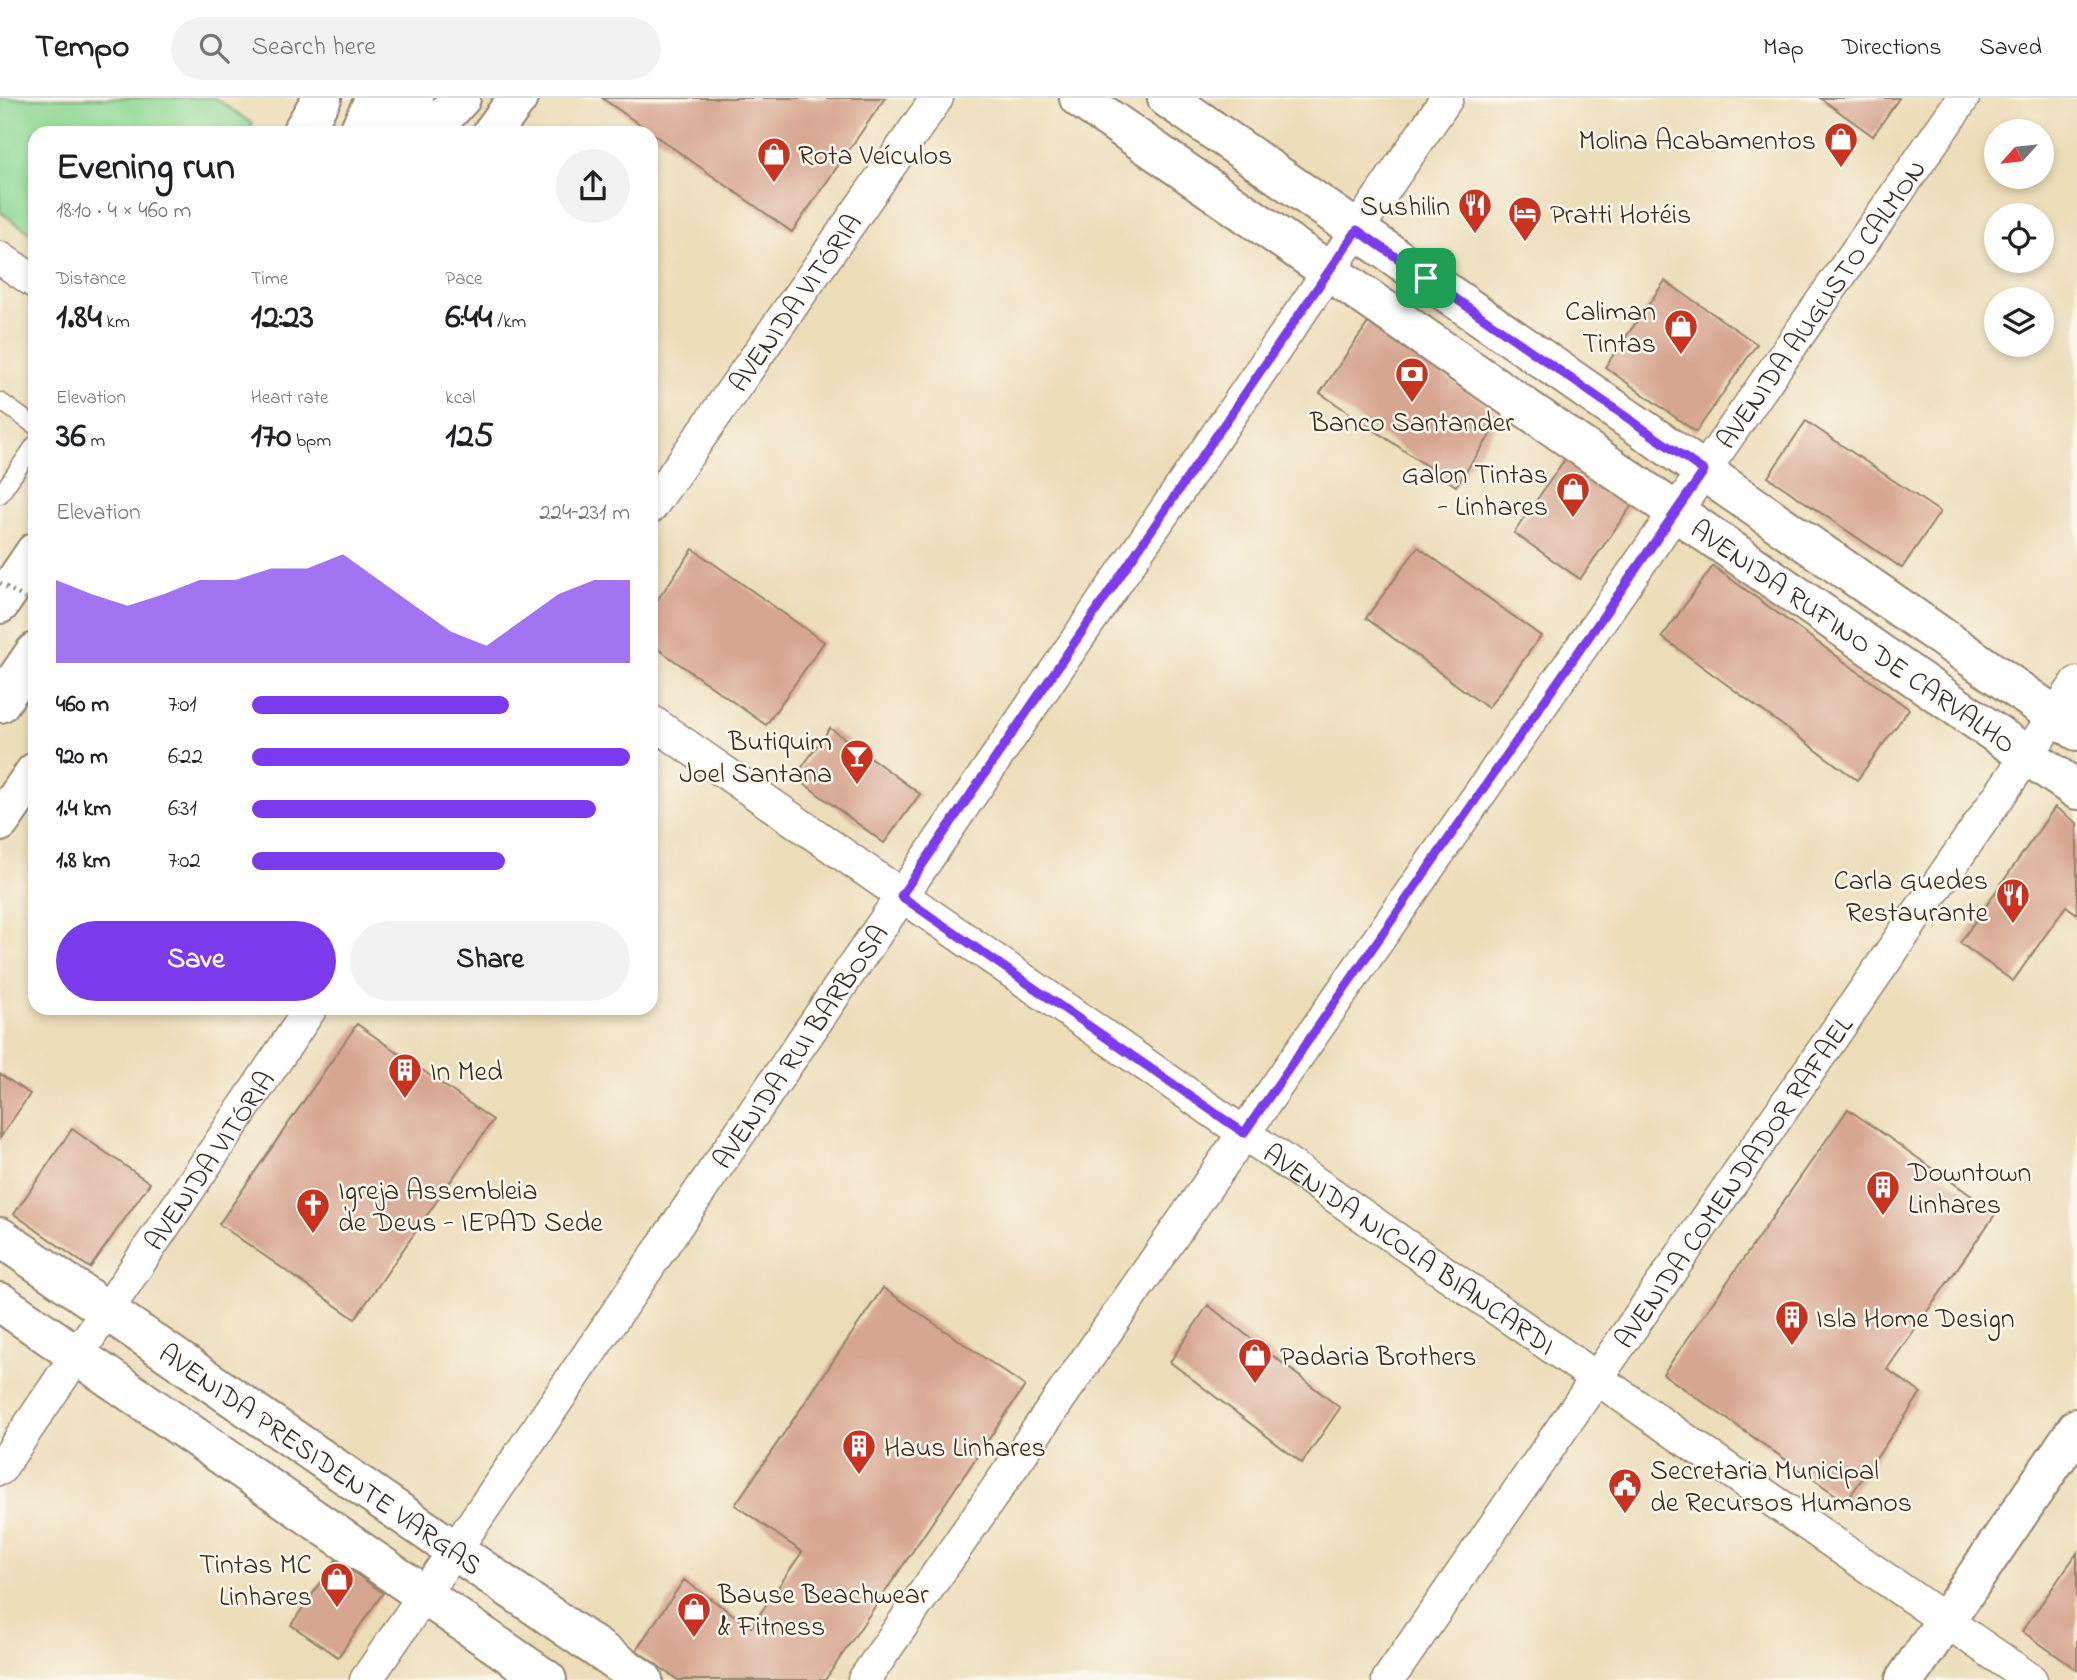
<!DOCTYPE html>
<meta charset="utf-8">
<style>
:root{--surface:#fff;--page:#f2f2f2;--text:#202124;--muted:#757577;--line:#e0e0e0;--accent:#7c3aed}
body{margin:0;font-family:"Indie Flower",sans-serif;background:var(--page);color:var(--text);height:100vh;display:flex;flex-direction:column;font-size:26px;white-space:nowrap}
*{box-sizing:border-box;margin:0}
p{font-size:23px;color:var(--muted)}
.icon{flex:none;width:38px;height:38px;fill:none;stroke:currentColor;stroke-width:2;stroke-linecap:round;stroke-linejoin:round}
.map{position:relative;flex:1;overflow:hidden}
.drawer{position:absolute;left:28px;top:28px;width:630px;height:889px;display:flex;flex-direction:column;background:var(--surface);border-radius:21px;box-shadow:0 4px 10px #0003}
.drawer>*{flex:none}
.needle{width:46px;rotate:243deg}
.tools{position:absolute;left:1984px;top:21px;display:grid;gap:14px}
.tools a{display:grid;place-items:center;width:70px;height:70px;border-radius:50%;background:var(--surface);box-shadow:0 4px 10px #0003;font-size:35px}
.pin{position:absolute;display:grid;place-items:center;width:60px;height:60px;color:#fff;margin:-30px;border-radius:14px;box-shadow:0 4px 10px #0006}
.round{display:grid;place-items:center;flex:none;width:74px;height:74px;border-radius:37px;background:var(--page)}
.head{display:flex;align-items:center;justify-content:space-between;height:119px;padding:0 28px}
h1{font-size:38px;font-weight:700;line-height:52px}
.stats{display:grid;grid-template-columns:repeat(3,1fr);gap:10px;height:119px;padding:7px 28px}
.stats div{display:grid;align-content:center}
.stats b{font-size:35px;font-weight:700}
.stats small{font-size:19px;font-weight:400}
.stats p{font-size:19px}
.chart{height:196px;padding:14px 28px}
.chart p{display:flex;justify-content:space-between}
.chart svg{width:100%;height:126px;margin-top:7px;fill:var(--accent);opacity:.7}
.action{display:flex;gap:14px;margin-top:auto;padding:14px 28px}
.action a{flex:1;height:80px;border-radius:42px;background:var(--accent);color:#fff;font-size:28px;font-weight:700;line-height:80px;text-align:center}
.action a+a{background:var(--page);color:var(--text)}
ul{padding:0 28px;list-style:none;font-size:23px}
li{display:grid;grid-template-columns:112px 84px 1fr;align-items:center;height:52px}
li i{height:18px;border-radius:9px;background:var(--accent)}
header{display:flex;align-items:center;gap:42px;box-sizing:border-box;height:98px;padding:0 35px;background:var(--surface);border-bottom:2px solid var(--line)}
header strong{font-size:33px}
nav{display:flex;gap:38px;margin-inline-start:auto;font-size:24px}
.search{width:490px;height:63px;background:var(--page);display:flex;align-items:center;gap:18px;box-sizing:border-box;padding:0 24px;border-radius:38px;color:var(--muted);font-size:26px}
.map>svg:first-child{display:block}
</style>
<header>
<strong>Tempo</strong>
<div class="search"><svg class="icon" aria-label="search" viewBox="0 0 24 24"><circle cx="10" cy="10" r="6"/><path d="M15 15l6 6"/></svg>Search here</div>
<nav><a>Map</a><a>Directions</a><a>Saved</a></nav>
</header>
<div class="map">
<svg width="2077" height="1582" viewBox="0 0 2077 1582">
<rect width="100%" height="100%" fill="#fbf7ec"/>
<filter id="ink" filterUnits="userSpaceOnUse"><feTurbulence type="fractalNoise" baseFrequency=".0143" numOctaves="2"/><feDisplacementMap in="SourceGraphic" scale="14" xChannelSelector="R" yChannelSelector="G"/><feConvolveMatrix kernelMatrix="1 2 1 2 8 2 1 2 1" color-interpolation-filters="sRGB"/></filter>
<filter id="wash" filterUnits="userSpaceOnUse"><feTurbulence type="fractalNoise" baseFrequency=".00686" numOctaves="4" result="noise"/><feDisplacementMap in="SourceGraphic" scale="28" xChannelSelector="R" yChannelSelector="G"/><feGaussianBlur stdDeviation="1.57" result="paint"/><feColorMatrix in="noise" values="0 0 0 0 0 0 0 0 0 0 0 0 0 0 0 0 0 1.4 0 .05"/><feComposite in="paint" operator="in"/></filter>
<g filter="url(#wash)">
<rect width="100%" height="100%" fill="#ecddb9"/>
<path fill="#8dd793" stroke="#648058" stroke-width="2" d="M0,0H215L253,26L247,35H35V138L0,114Z"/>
<g id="blocks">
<path fill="#d7a690" d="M602,0H885L792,134Z
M1820,0H1899L1873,38Z
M1665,183L1757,246L1696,334L1605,269Z
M1368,225L1503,318L1456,388L1320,295Z
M1806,323L1940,414L1902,470L1768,379Z
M1565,361L1632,407L1580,481L1514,435Z
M1418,449L1541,538L1488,610L1366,520Z
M693,451L824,544L766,627L651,546V511Z
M1713,468L1909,611L1857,682L1662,539Z
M830,630L920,696L884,745L795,679Z
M2055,709L2077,725V816L2066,808L2013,883L1960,845Z
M357,926L493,1022L355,1221L219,1126Z
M0,976L30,996L0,1040Z
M1848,1011L1996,1115L1887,1271L1921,1295L1846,1404L1663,1276Z
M72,1031L150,1085L90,1170L14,1116Z
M883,1190L1025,1288L825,1582H678L636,1552L684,1482L751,1529L802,1454L735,1407Z
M1208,1207L1340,1310L1302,1365L1170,1264Z
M2077,1455V1572L2022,1533Z
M336,1462L383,1495L338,1559L291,1527Z"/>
</g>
</g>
<g filter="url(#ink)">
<use href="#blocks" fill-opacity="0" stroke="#94846c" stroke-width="2"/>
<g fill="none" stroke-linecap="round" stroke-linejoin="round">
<g stroke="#94846c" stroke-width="19">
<path id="lane" d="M0,303L35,328
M0,397L35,346"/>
</g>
<g stroke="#94846c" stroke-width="35">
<g id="street">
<path d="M0,160L35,184"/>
<path id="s1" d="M651,409L937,0"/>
<path id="s2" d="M651,623L2031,1582"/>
<path id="s3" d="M0,1371L311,910"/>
<path id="s4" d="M366,1582L1447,0"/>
<path id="s5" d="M864,1582L1963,0"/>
<path id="s6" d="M1388,1582L2077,585"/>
</g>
</g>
<g stroke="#94846c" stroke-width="42">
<g id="secondary">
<path id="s7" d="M1079,0L2077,692"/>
<path d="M1167,0L2077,633"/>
<path id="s8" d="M0,1139L643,1582"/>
<path d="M0,1204L547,1582"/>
<path d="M1905,1582L2077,1330"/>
</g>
</g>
<g stroke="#94846c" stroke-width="42">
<path id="primary" d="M301,35L322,0
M492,35L518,0
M0,506L35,454
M0,724L35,674"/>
</g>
<g stroke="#94846c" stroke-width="42">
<path id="highway" d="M358,35L375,0
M390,35L414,0
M429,35L461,0
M0,605L35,554"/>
</g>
<use href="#lane" stroke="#fff" stroke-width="16"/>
<use href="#street" stroke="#fff" stroke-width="32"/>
<use href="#secondary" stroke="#fff" stroke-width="38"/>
<use href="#primary" stroke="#fff" stroke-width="38"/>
<use href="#highway" stroke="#fff" stroke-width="38"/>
<path stroke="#94846c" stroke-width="4.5" stroke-dasharray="2 5" stroke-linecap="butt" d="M0,485L35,507"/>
</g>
</g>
<g fill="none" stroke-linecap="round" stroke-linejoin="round" filter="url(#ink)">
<g stroke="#fff" stroke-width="14">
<path id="route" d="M1357,132L1704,373L1244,1035L901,798Z"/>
</g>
<use href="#route" stroke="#7c3aed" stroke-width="9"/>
</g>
<defs>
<g id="shop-pin" transform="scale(1.75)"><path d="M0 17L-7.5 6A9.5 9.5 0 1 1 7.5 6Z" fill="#c8321e" stroke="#fbf7ec"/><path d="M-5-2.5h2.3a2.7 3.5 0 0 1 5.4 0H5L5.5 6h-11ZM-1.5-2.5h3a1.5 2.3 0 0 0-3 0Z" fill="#fff"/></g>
<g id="restaurant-pin" transform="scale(1.75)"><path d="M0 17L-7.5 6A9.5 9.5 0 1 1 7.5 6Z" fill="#c8321e" stroke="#fbf7ec"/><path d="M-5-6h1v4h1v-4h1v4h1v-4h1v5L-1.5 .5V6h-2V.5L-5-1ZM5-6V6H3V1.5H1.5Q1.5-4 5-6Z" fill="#fff"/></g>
<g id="hotel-pin" transform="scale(1.75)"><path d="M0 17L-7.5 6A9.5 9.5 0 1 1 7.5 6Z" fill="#c8321e" stroke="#fbf7ec"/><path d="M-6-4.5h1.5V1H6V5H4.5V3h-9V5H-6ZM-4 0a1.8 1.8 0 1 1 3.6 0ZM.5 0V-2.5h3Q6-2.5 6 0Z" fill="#fff"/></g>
<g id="bank-pin" transform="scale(1.75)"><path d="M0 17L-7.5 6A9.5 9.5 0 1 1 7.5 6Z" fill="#c8321e" stroke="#fbf7ec"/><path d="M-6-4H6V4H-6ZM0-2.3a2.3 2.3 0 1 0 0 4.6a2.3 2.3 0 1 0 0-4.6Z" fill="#fff"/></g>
<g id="bar-pin" transform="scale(1.75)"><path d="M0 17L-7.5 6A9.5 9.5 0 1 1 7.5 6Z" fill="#c8321e" stroke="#fbf7ec"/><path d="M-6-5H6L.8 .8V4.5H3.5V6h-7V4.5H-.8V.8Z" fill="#fff"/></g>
<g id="building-pin" transform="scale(1.75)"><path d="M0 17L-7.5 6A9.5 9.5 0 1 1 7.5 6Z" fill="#c8321e" stroke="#fbf7ec"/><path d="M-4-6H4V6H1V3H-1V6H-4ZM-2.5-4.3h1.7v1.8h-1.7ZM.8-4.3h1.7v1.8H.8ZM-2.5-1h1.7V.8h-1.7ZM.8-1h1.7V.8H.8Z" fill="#fff"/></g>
<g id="church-pin" transform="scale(1.75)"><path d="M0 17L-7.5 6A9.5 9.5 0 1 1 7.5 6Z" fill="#c8321e" stroke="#fbf7ec"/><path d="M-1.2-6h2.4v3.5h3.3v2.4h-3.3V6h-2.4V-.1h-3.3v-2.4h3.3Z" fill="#fff"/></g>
<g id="civic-pin" transform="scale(1.75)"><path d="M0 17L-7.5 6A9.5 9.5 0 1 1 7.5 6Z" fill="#c8321e" stroke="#fbf7ec"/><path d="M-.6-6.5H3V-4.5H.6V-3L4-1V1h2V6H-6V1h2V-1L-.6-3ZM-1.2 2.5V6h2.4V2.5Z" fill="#fff"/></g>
</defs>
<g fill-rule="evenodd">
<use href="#shop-pin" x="1841" y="41"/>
<use href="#shop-pin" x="774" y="56"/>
<use href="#restaurant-pin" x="1475" y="107"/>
<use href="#hotel-pin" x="1525" y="115"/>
<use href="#shop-pin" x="1681" y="228"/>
<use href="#bank-pin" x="1412" y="276"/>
<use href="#shop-pin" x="1573" y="391"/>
<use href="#bar-pin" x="857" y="658"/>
<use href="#restaurant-pin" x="2013" y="797"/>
<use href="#building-pin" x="405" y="972"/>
<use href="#building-pin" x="1883" y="1089"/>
<use href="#church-pin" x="313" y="1107"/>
<use href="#building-pin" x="1792" y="1219"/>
<use href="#shop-pin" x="1255" y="1257"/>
<use href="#building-pin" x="859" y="1348"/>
<use href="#civic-pin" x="1625" y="1387"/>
<use href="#shop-pin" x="337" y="1481"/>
<use href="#shop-pin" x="694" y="1511"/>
</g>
<g text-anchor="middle" stroke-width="5" stroke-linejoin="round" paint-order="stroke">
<g font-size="28" fill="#3b2a1e" stroke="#fbf7ec" text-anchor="start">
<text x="1816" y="51" text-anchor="end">Molina Acabamentos</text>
<text x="798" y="66">Rota Veículos</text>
<text x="1450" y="117" text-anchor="end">Sushilin</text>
<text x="1550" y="125">Pratti Hotéis</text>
<text x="1656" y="222" text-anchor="end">Caliman<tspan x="1656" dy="32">Tintas</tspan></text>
<text x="1412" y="333" text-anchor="middle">Banco Santander</text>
<text x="1548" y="385" text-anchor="end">Galon Tintas<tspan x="1548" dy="32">- Linhares</tspan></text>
<text x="832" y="652" text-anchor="end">Butiquim<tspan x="832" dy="32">Joel Santana</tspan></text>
<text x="1988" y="791" text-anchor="end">Carla Guedes<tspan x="1988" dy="32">Restaurante</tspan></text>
<text x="430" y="982">In Med</text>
<text x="1908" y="1083">Downtown<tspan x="1908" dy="32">Linhares</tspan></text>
<text x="338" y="1101">Igreja Assembleia<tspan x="338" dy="32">de Deus - IEPAD Sede</tspan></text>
<text x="1816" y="1229">Isla Home Design</text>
<text x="1280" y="1267">Padaria Brothers</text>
<text x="884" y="1358">Haus Linhares</text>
<text x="1650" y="1381">Secretaria Municipal<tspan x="1650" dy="32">de Recursos Humanos</tspan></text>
<text x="312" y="1475" text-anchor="end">Tintas MC<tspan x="312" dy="32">Linhares</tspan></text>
<text x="718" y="1505">Bause Beachwear<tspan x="718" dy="32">&amp; Fitness</tspan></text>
</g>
<g font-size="28" fill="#3b2a1e" stroke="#fbf7ec">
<text dy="10" stroke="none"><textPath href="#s1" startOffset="250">AVENIDA VITÓRIA</textPath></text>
<text dy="10" stroke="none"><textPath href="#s5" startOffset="1676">AVENIDA AUGUSTO CALMON</textPath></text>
<text dy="10" stroke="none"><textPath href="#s7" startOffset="943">AVENIDA RUFINO DE CARVALHO</textPath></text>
<text dy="10" stroke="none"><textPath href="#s4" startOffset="768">AVENIDA RUI BARBOSA</textPath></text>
<text dy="10" stroke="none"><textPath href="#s3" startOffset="373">AVENIDA VITÓRIA</textPath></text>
<text dy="10" stroke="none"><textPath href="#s6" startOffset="606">AVENIDA COMENDADOR RAFAEL</textPath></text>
<text dy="10" stroke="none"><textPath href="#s2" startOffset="924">AVENIDA NICOLA BIANCARDI</textPath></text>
<text dy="10" stroke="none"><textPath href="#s8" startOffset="390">AVENIDA PRESIDENTE VARGAS</textPath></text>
</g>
</g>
</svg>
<div class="tools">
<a><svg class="needle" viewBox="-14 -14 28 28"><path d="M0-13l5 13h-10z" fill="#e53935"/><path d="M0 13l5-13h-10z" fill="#757577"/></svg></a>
<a><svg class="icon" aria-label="locate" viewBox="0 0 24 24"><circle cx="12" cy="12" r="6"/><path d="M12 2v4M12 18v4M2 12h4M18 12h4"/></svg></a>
<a><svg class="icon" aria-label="layers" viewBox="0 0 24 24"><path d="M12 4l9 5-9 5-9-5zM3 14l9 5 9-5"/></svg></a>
</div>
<div class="pin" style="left:1426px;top:180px;background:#1e9e55"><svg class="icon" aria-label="arrive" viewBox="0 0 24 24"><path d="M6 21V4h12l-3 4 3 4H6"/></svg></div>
<section class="drawer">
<div class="head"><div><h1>Evening run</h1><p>18:10 · 4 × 460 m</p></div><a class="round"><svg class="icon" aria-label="share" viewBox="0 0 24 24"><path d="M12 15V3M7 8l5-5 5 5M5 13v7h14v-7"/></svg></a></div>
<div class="stats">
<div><p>Distance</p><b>1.84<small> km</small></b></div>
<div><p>Time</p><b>12:23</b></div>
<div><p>Pace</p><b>6:44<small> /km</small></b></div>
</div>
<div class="stats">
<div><p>Elevation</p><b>36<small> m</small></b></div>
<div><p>Heart rate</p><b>170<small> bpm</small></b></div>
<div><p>kcal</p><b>125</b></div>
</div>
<div class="chart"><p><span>Elevation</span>224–231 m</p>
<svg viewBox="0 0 160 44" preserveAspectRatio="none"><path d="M0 44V15L10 20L20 24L30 20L40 15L50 15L60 11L70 11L80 6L90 15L100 24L110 33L120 38L130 29L140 20L150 15L160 15V44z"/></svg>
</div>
<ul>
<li><b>460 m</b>7:01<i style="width:68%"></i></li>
<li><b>920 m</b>6:22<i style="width:100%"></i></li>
<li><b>1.4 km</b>6:31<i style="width:91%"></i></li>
<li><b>1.8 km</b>7:02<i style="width:67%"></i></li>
</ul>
<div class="action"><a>Save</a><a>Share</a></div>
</section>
</div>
